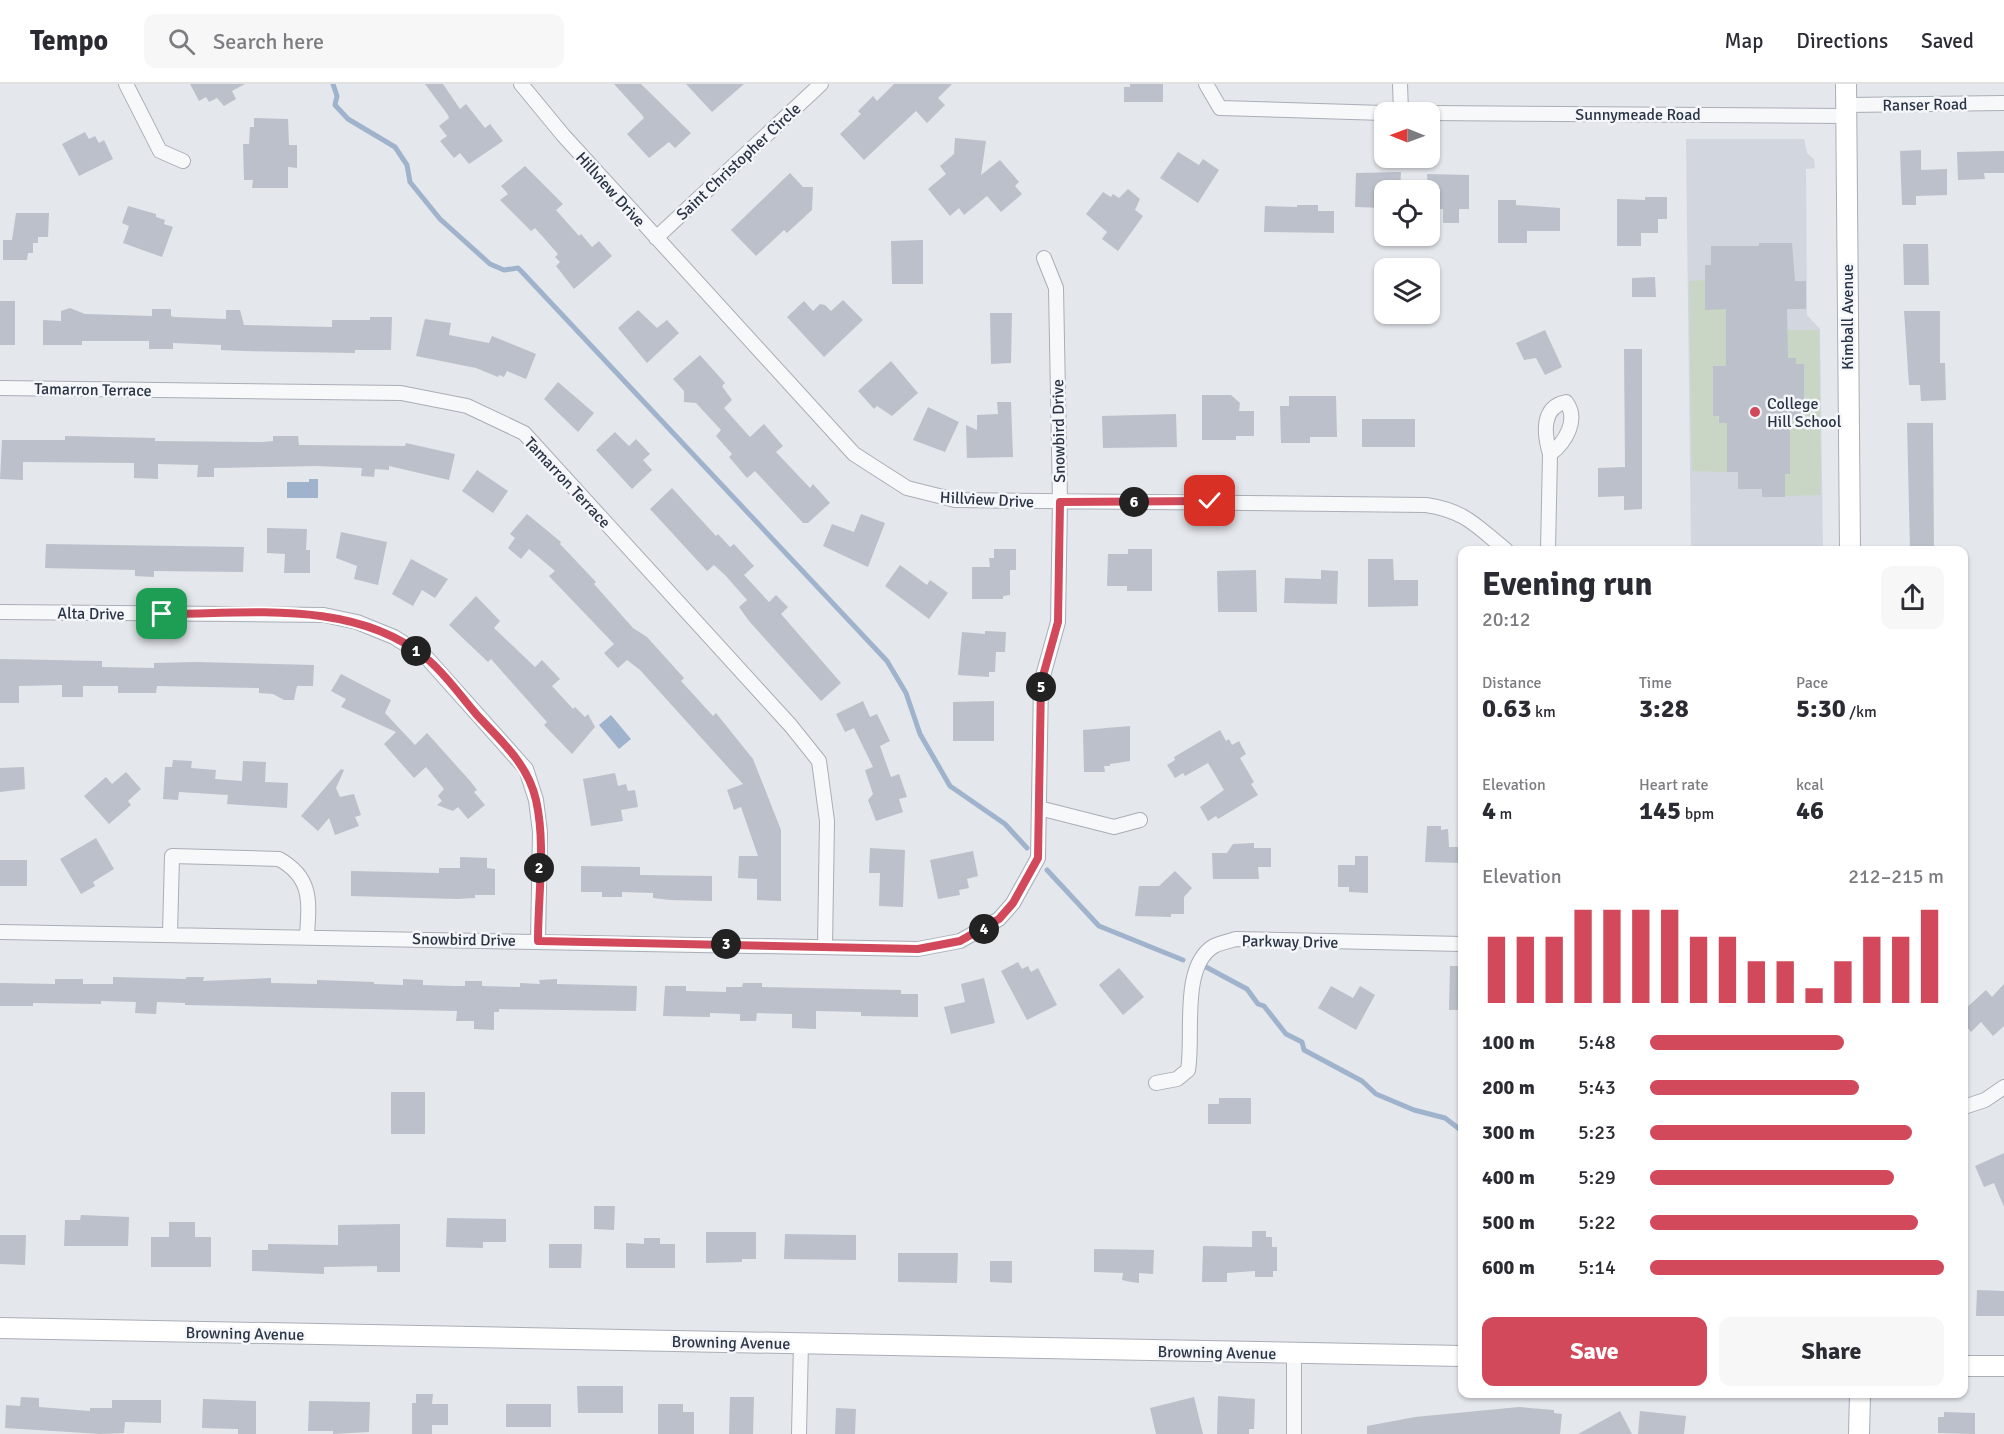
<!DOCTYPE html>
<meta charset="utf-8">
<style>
:root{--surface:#fff;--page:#f7f7f7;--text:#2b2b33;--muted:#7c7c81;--line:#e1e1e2;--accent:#d1495b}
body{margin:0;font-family:Signika,sans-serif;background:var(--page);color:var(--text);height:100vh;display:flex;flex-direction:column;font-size:22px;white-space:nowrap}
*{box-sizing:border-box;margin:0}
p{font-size:20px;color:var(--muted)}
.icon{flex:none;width:33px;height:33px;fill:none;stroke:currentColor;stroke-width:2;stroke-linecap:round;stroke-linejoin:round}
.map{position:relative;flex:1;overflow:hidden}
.panel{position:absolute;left:1458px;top:462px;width:510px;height:852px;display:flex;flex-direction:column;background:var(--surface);border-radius:12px;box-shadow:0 2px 4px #0004}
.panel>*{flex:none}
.needle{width:39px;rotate:271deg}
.controls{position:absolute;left:1374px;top:18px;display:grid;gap:12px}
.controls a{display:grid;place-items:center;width:66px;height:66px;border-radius:12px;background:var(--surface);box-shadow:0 2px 4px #0004;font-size:30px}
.pin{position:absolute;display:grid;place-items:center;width:51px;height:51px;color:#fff;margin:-26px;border-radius:12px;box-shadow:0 3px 9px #0006}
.km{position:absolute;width:30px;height:30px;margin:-15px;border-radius:50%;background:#222;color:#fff;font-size:16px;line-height:30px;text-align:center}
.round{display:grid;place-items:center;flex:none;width:63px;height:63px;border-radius:12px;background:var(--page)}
.headline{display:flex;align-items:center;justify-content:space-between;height:102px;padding:0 24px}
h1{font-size:33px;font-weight:800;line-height:45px}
.figures{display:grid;grid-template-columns:repeat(3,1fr);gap:9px;height:102px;padding:6px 24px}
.figures div{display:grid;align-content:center}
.figures b{font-size:26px;font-weight:800}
.figures small{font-size:16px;font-weight:400}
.figures p{font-size:16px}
.chart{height:168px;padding:12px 24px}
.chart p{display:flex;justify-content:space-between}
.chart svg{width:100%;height:108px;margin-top:6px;stroke:var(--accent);stroke-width:6}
.action{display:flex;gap:12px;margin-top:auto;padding:12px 24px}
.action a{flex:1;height:69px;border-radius:12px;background:var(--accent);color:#fff;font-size:24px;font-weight:800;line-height:69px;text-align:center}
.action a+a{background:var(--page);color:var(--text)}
ul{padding:0 24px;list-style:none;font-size:20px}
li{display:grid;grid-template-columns:96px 72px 1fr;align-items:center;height:45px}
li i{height:15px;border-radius:8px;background:var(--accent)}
header{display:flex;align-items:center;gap:36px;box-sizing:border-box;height:84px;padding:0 30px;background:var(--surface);border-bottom:2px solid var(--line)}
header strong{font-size:28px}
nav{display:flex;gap:33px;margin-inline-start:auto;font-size:21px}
.search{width:420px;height:54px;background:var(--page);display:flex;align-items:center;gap:15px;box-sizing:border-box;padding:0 21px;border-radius:12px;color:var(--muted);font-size:22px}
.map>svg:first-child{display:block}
</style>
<header>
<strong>Tempo</strong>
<div class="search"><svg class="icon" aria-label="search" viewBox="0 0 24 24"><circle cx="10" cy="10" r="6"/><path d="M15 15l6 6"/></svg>Search here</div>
<nav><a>Map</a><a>Directions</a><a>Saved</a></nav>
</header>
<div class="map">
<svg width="2004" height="1350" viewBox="0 0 2004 1350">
<rect width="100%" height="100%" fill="#e4e7ec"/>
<path fill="#d2d6de" d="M1686,55H1804L1807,69L1814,75L1815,84L1806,85L1807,231L1820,245L1823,466H1691Z"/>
<path fill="#c9d6c5" d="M1705,196V225H1726L1729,282H1713L1719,339H1727V388L1692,387L1689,197Z
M1787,246H1819L1821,411L1785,412V390H1790V336L1796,280V274H1788Z"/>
<path fill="#9fb4cc" d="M309,395H318V414H287V398H309Z
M611,631L631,655L619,665L599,641Z"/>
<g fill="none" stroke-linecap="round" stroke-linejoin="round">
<path stroke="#9fb4cc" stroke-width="5" d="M333,0L337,12L335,21L348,35L395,63L407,81L410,98L440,135L490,180L504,186L518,184L522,188L887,577L906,609L920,650L950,702L1005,740L1027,764
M1047,786L1099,842L1183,876
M1206,883L1247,905L1258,920L1264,922L1286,950L1302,958L1304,966L1362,997L1376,1010L1414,1026L1445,1034L1462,1047"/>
</g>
<path fill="#bbc0ca" d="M190,0H245L232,7L236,15L224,22L217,14L209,18L206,13L199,17Z
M425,0H443L460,25L466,20L485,44L490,40L503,57L469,80L460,69L454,74L440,57L447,52L439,42L449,34L448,31Z
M614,0H641L691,49L675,64L669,58L649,74L627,50L644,34L642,31Z
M686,0H744L712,28Z
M894,0H952L938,14L945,21L927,39L916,27L864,76L840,50L861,30L858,27L873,12L877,17Z
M1130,0H1163V18H1124V3H1130Z
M254,34L288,35L289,61H297V84L288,83V104H252L253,96H244L243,60H249L250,43H254Z
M85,48L89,55L95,52L99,59L104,56L113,75L79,92L62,60Z
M955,54L986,57L981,91L1000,76L1019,98L1015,102L1022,110L1001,128L987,112L964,131L959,124L950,132L928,105L946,90L940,82L954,70Z
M1921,66V86L1947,85V111L1916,112V121H1902L1900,67Z
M2004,67V89H1984L1985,95L1958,96L1957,68Z
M1178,68L1199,81L1203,75L1219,86L1198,119L1160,94Z
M525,82L563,120L556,126L579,152L581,150L592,163L599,157L612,172L574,205L556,182L560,178L555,173L558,170L535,144L531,147L500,116L508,110L501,102Z
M1401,88L1400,106H1384V124L1355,123L1356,89Z
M790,89L803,103H813L812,126L787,149L784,146L756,172L731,146Z
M1427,90L1469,91V125H1459V139H1443V125H1430Z
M1128,105L1140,115L1135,126L1143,132L1118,167L1102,155L1107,148L1086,130L1103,108L1111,113L1113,110L1119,114Z
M1645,113H1667V135H1658V149H1641V162H1617V115L1645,116Z
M1498,116H1516V121L1560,124V147H1527V159H1498Z
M1297,121H1318V127H1334V149L1264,148L1265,122L1297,123Z
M128,122L156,130V133L165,136L164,140L173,143L162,173L123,159L129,142L122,139Z
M16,129H49L48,153H38V159H33V169H28L27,176H3V156H12Z
M923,156V200H892L891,157Z
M1759,159H1792L1795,197H1806V225H1787L1788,274H1796V280H1804V336H1790V390H1785V413H1762V405H1738V388H1727V339H1719V332H1713V282H1726V225L1705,226V181H1711V162H1759Z
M1903,160H1928L1929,201H1904Z
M1655,193L1656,213H1632V194Z
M843,216L863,236L824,273L787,233L804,217L813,227L820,220L825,221L831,227Z
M0,217H15V261H0Z
M70,224L85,230L152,232V225H171V232L174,233L226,235V226H240L244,241L332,243V236H370V233H392L391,266H355V269L243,267L221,266V261L173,259V265H149V257H82V261H43V236L61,237V227Z
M638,226L657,244L667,236L679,249L647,279L618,244Z
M1904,227H1940V279H1945L1946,316L1921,317L1920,301H1909Z
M990,229H1012L1011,279L991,280Z
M425,235L451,239L449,251L489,259L492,252L536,270L526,295L507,287L504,293L499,291L498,293L476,284L416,272Z
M1545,246L1562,283L1545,291L1536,274L1524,276L1516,259Z
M1624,265H1642V425L1624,426V412L1598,413V384L1625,383Z
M700,271L725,299L722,302L732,316L724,324L750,353L764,340L783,362L776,368L810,404L813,400L830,419L808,439H803L755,387L747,394L729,373L732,370L716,352L721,346L696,319L684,318V307L673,295Z
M891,277L918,309L892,332L877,322L874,325L858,307Z
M558,298L594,329L578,348L544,315Z
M1202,311H1231L1240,319L1239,327H1254V352H1236V356H1202Z
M1289,312H1336L1337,353H1310V359H1281L1280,322H1289Z
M997,318H1011L1013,373L967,374L966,341L977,346V331L998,330Z
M928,323L959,338L945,368L913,356Z
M1176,330L1177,363L1103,364L1102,332Z
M1362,335H1415V363H1362Z
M1907,339H1933L1934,466H1910Z
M615,348L629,362L636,355L650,370L643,376L652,386L632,405L596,366Z
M65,352L155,354V357L262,358L273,357V352H298L299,361L405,362L406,359L455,370L449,396L389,382V386L375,385L374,393L361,392L362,384L316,382L214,384V393H197L198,381L158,380V395L134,394V379L23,378V396L0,395L2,356H65Z
M477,386L508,407L493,429L462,407Z
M672,404L716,452L718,450L730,463L734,460L754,482L744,491L769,518L776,511L788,523L781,530L841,599L821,617L749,537L739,523L747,516L726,492L714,481L707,487L650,425Z
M527,430L561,458L560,460L596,498L594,500L633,544L647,553L684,594L681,597L713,632L716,629L753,675L781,746V817L757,816V795L738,794L739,772H758L741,723L734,726L727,706L743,700L640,586L627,576L618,584L604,569L614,560L549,492L555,487L529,465L521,475L508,464L515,454L510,450Z
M861,430L885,439L868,483L823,462L832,440L854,448Z
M267,444L307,445L306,466H310V489H284L285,470L267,469Z
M341,448L387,458L378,501L354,495L357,482L336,474Z
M46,460L244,463L243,488L154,487V493L135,492V486L45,484Z
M994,465H1016V486H1010V511L1003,512V515H972V483H990L989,474H994Z
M1128,465H1152V507H1127V502H1107L1108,470H1128Z
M411,475L448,495L435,514L422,506L413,522L392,510Z
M1368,475H1393L1394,496H1418V522L1368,523Z
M900,481L927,501L930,496L948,509L929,535L885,502Z
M1256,486L1257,528H1218L1217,487Z
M1321,486L1338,487L1337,520L1284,519L1285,494L1321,495Z
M476,512L500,537L494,544L535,583L542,576L560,595L552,602L573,625L575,623L585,633L588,630L595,643L572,670L544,641L547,638L491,575L488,578L449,541Z
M985,547L1006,548L1005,568H996L995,588H989V593L958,591L962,548L985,550Z
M0,575L102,577V583L154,584V579L196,578L314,581L313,602H297L294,616H284L273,610L259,609V604L157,602L156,609H118V602H83V613H62V601L19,602V619H0Z
M341,590L391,616L385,629L415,661L427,649L471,698L477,706L474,708L485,721L468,735L458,723L453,727L437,721L442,717L438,712L444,705L426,683L414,694L384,660L396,648L341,623L346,615L331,607Z
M863,617L870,633L877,630L890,657L880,662L891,693L899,690L907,713L899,715L903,728L876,737L868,716L873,710L865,686L873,683L854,644L845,648L836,630Z
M994,617V657H953V618Z
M1130,642V677L1110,680V682H1104L1105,688H1084L1083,646Z
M1220,646L1226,657L1229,655L1232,661L1239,657L1246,670L1240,674L1254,698L1251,700L1258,711L1218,735L1216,732L1208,737L1200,723L1224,706L1208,679L1185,692L1183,689L1175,694L1167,681L1175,676L1174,673Z
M173,676L192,677L191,684L216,686L215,695L242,697L243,677L266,678L265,698L288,699L287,724L227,720L228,711L179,708L178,716L163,715L165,683H172Z
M24,683L25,705L0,708V684Z
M341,685L344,686L336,704L340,713L354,710L361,731L355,733L359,742L335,751L329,734L318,747L301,732Z
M126,688L141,705L128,717L131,721L109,740L84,712L106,693L112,700Z
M615,689L618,702L626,700L628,707L635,706L638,723L621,726L623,737L591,742L583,695Z
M1427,742H1441V746L1448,745L1449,763H1462V779L1425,778Z
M96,754L114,785L93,798L95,802L81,810L60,775Z
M1254,759V764H1271V783H1258L1259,795H1213L1212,769H1227L1233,760Z
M870,764L905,766L903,823L879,822L880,789H869Z
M973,767L978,792L967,795L969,804L959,806L960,811L938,815L930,776Z
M1355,772H1368V809L1349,808V803H1338V781H1355Z
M460,773L487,774V784L495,785V811H475V814L457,815L351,812V787L439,789V784H460Z
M0,776H27V802H0Z
M581,782L640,783V791L712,792V817L670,816L653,814V809L622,808V813H602V808H581Z
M1175,787L1192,804L1184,813V830H1171V833L1135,832L1139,802H1159Z
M1018,878L1022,885L1028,882L1031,888L1038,884L1057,921L1027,936L1001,887Z
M1450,882H1462V926H1449Z
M1119,884L1144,913L1123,931L1099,901Z
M113,893L186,895V893H204L203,897L271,894V899L317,900V896L374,898V900L403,901V895L423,896V901L454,902H465V897H482V902L520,903V899L540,900L539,896L557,895V900L637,902L636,927L499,925V928H494V946L474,945V937H456L457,927L185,921V919L157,918L156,930L135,929L136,918L101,917V920L33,919V922H0V899L55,900V895H83V900H113Z
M984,894L995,939L951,950L944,923L965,918L961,900Z
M743,899H762V903L901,906V910H918V933L861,932V928L816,927V945L792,944V930L757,929L756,937H740V930L710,929V933L663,932L665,902H686V907L726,908V903H742Z
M2004,900V942L1993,952L1981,938L1971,948L1964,939V926L1986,906L1992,913Z
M1331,902L1353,914L1360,902L1375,911L1356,946L1318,924Z
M391,1008H425V1050H391Z
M1219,1014H1251V1040H1208V1020H1219Z
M2004,1069V1123L1994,1099L1984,1103L1975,1082Z
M594,1122H615L614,1146L594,1145Z
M81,1131L129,1133L128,1162H64L65,1136H80Z
M447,1134L506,1135V1158H483V1164L446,1163Z
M169,1138H195V1153H211V1183H151V1153H169Z
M400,1140V1188H377V1182L324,1183V1190L252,1187V1166H268V1160L338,1161V1141Z
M1252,1147H1266V1153H1272V1163H1277V1187H1273V1193H1255V1187L1227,1189V1198H1202L1203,1162L1252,1163Z
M706,1148H756V1175H742V1178L706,1179Z
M785,1150L856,1151V1176L784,1175Z
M0,1151H26L25,1181L0,1180Z
M644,1154H660V1160H675V1184H626V1159L644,1160Z
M549,1160H582L581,1184H549Z
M1094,1165L1154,1166L1153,1190L1139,1189V1199L1131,1198L1122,1196L1123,1189L1094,1188Z
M898,1169H958L957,1199L898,1198Z
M990,1177H1012V1199L990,1198Z
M1977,1206L2004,1207V1232H1976Z
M577,1302H623V1329H578Z
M416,1310H433L432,1320H448V1341H432V1350H412V1319H416Z
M1218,1312L1255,1315L1254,1345H1249V1350H1217Z
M21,1313L39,1314V1323L90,1327V1324H112V1316H161V1339L125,1338L124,1349L101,1350L5,1344L6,1321L20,1322Z
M730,1313H754L753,1350H729Z
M1194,1313L1203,1350H1156L1150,1324Z
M203,1315L256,1317V1350H238V1345L202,1344Z
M309,1317L370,1318L369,1348L333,1350V1347H308Z
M506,1320H551V1343H506Z
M658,1320H683V1328H694V1350H658Z
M1519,1323L1554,1326V1329L1562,1330L1560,1350H1367V1342L1415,1333Z
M836,1324L856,1325L855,1350H835Z
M1620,1327L1632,1350H1578Z
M1640,1327L1686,1332L1684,1350H1638Z
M1944,1328L1975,1329V1350L1938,1349V1333H1944Z"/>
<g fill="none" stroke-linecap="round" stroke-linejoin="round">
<g stroke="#a9aeb7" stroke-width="16">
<path id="street" d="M126,0L160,67L183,77
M521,0L563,51L854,370L907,404L955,416L1426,421C1466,427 1476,442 1506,466
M1206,0L1220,24L1384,29
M1400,0L1401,28
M1847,21L2004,19
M1430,29L1846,32
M656,154L821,0
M0,304L401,309L467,322L524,349L791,642L819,677L827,737L825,862
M1548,466L1550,370C1544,350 1541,323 1566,318C1579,335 1566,358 1550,370
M0,528L324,531L357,538L394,553L427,574L526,685L536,716L540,748L538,857
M1039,724L1114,743L1140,736
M0,848L918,865L960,857L999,835L1013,819L1038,774L1041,599L1058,538L1060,418L1056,204L1044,174
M170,850L172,772L279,775C313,794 309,818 307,852
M1156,999L1177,995L1188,986C1194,952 1180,882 1214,862C1220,859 1229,857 1236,855L1462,860
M1964,1023L1985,1016L2004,1003
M799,1350L801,1259
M1294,1350V1269"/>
</g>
<g stroke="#a9aeb7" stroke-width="22">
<path id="secondary" d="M1846,0L1850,466
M0,1244L1462,1272
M1964,1282H2004
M1859,1350L1860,1310"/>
</g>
<use href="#street" stroke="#f7f8fa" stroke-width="14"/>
<use href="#secondary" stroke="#fff" stroke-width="20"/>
</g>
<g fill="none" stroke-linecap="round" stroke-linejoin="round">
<g stroke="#fff" stroke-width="12">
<path id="route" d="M162,530C249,530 354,515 426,574C445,589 461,613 477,631C501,657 528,680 536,716C546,760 538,811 538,857L918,865L960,857L999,835L1013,819L1038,774L1041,599L1058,538L1060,418L1210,417"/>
</g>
<use href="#route" stroke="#d1495b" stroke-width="8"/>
</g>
<circle fill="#d1495b" stroke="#f4f6f9" stroke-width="2" cx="1755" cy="328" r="6"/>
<g text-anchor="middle" stroke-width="5" stroke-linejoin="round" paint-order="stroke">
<g font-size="16" fill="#2b3445" stroke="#f4f6f9">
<text transform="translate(1925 20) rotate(-1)" y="6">Ranser Road</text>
<text x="1638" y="36">Sunnymeade Road</text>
<text transform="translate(738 77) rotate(-43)" y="6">Saint Christopher Circle</text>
<text transform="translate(611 105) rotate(48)" y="6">Hillview Drive</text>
<text transform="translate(1847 233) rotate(-90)" y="6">Kimball Avenue</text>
<text transform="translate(93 305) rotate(1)" y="6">Tamarron Terrace</text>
<text transform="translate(1058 347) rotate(-91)" y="6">Snowbird Drive</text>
<text transform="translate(568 398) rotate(47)" y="6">Tamarron Terrace</text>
<text transform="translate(987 415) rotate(3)" y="6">Hillview Drive</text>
<text transform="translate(91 529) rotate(1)" y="6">Alta Drive</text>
<text transform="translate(464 855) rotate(1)" y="6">Snowbird Drive</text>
<text transform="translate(1290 857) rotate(1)" y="6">Parkway Drive</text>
<text transform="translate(245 1249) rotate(1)" y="6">Browning Avenue</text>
<text transform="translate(731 1258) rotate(1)" y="6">Browning Avenue</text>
<text transform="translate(1217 1268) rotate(1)" y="6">Browning Avenue</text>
</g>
<g font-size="16" fill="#2b3445" stroke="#f4f6f9" text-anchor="start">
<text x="1767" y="325">College<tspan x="1767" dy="18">Hill School</tspan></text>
</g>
</g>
</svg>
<div class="controls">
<a><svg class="needle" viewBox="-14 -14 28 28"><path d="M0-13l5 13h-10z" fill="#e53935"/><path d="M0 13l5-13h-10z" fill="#7c7c81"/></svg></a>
<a><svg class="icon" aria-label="locate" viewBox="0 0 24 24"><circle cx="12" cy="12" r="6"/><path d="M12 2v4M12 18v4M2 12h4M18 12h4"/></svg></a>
<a><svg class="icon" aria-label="layers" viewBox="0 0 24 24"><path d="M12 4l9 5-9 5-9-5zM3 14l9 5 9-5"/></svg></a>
</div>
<div class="pin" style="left:162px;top:530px;background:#1e9e55"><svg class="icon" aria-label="arrive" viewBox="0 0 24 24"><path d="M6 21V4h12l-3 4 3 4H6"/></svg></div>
<div class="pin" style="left:1210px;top:417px;background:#d93025"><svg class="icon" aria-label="check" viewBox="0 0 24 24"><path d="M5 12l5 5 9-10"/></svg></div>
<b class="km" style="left:416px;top:567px">1</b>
<b class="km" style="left:539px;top:784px">2</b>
<b class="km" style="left:726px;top:860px">3</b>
<b class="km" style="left:984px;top:845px">4</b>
<b class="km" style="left:1041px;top:603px">5</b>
<b class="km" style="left:1134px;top:418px">6</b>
<section class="panel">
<div class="headline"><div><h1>Evening run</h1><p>20:12</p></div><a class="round"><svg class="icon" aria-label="share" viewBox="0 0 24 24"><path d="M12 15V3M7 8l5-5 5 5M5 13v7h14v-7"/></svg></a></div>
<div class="figures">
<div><p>Distance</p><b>0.63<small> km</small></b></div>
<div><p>Time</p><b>3:28</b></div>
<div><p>Pace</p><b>5:30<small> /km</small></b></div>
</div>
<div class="figures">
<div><p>Elevation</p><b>4<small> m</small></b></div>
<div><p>Heart rate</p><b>145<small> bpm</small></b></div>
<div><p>kcal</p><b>46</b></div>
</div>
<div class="chart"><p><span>Elevation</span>212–215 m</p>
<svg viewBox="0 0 160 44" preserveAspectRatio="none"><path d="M5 44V17M15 44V17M25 44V17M35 44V6M45 44V6M55 44V6M65 44V6M75 44V17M85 44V17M95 44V27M105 44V27M115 44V38M125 44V27M135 44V17M145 44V17M155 44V6"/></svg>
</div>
<ul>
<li><b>100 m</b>5:48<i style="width:66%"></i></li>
<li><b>200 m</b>5:43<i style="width:71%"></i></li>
<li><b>300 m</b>5:23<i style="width:89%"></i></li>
<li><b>400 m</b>5:29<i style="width:83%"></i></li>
<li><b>500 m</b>5:22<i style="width:91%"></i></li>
<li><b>600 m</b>5:14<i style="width:100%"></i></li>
</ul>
<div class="action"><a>Save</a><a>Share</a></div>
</section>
</div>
